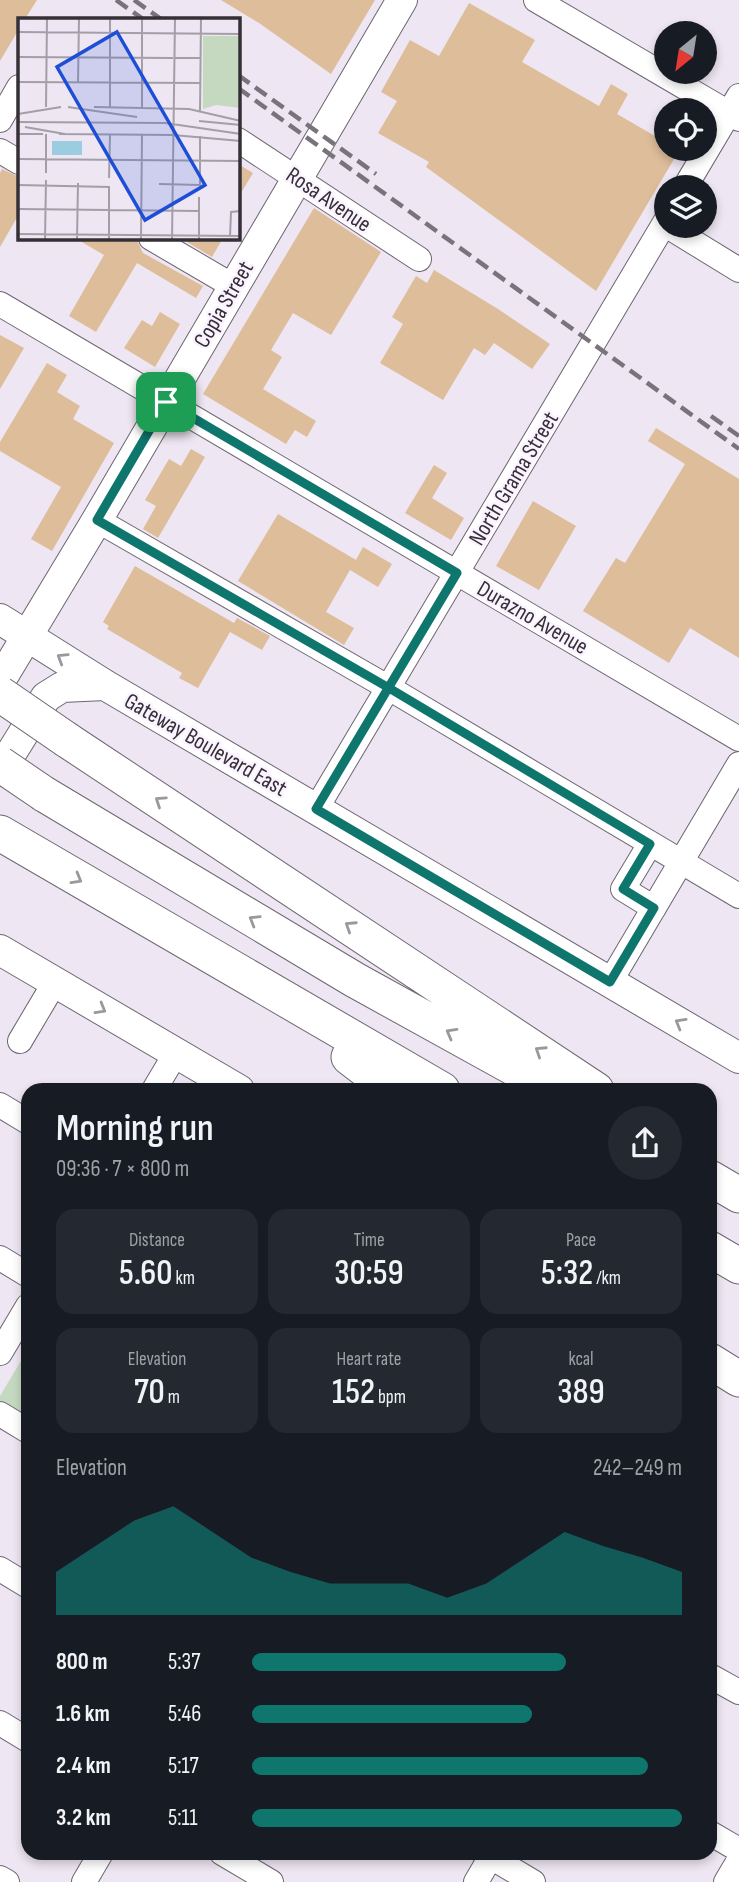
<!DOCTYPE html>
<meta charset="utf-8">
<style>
:root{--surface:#171b24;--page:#242831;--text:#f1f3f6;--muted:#9ea1a6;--accent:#0f766e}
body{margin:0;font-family:"Sofia Sans Condensed",sans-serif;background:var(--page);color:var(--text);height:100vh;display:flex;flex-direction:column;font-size:26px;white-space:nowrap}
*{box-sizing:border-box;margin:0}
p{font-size:23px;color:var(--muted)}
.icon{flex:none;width:38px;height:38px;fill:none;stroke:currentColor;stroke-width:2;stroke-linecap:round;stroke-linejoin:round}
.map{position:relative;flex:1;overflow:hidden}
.details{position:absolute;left:21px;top:1083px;width:696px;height:777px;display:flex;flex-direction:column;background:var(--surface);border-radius:21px;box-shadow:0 4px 10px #0003}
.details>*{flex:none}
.needle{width:46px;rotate:210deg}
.fabs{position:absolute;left:654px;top:21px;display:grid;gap:14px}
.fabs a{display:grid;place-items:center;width:63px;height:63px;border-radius:50%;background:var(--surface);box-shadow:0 4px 10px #0003;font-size:35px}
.pin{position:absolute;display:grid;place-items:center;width:60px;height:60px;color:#fff;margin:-30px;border-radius:14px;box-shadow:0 4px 10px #0006}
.round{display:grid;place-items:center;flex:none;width:74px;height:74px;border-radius:37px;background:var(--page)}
.overview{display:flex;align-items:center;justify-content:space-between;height:119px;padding:0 35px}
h1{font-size:38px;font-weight:600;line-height:52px}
.metrics{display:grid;grid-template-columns:repeat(3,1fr);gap:10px;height:119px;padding:7px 35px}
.metrics div{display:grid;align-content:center;border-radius:18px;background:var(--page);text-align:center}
.metrics b{font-size:35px;font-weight:600}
.metrics small{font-size:19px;font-weight:400}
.metrics p{font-size:19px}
.chart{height:196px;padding:14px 35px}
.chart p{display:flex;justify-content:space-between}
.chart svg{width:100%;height:126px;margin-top:7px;fill:var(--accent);opacity:.7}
ul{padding:0 35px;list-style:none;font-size:23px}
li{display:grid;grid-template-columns:112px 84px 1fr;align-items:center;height:52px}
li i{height:18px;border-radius:9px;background:var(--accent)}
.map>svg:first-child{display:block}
</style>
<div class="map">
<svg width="739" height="1882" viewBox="0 0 739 1882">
<rect width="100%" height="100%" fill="#eee6f2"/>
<path fill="#c5d9c1" d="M28,1349V1420L0,1404V1396Z"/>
<path fill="#debd9a" d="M0,0H37L25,19H19V29L0,61Z
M221,0H375L331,74L259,23Z
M469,3L535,40L522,62L599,106L611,84L628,94L617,114L667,143V149H680L596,291L426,167L429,162L378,133L397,101L381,92L410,40L439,56Z
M238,164L253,173L238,198Z
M2,169L19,177V214L0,247V173Z
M314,208L381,252L331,335L293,313L271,350L282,357L263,389L316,421L307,437L295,430L286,444L203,394Z
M75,238H136L143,253L203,286L196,298L137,263L96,332L69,316L104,255Z
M189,238H223L212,257L187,242Z
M434,270L498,309L550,344L532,369L494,343L485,355L474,348L443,400L380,363L403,324L392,317L416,276L427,283Z
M160,312L180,324L155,367L124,348L142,320L152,326Z
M0,335L24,348L0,389Z
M47,363L67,375L57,392L80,406L73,419L114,443L52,551L31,539L61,487L0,451V442Z
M656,428L739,479V658L690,628L669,663L583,611L616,558L625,563L685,464L648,441Z
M191,449L205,457L158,538L143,529L156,506L145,500L169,459L181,466Z
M434,465L447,473L432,498L464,518L451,540L405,513Z
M533,501L576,526L539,590L496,566Z
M278,514L356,560L363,547L392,564L378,587L350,570L326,612L354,628L344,645L238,581Z
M135,566L234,623L237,618L270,636L262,650L230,632L198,688L179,678L182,673L107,629L109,626L103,622Z"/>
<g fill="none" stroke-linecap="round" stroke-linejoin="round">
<g stroke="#6d6671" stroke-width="26">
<path id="minor" d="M536,0L739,119
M0,120L19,87
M238,140L419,259
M0,151L19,162
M685,187L739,96
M664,224L739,270
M151,238L233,286
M0,304L739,739
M97,520L389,688L739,896
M316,809L667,219
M650,844L623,889L654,908
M610,982L739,764
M20,1041L55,982
M154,1090L176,1053
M0,1105L28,1122
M0,1258L28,1275
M0,1353L28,1306
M0,1414L28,1431
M0,1569L28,1586
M710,1676L739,1692
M0,1723L28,1740
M710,1833L739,1850
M222,1853L271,1882
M484,1853L533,1882
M0,1878L7,1882
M84,1882L101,1853
M476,1882L493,1853
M726,1882L739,1860"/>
</g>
<g stroke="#6d6671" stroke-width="32">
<path id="major" d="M0,619L105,685L739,1058
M0,681L97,520L402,0
M0,771L46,697L62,687L105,685
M0,950L239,1090"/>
</g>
<g stroke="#6d6671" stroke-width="37">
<path id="highway" d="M67,740L596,1090
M44,794L355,980L554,1090
M0,833L442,1090
M349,1057L392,1090
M710,1178L739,1195
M710,1249L739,1266
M710,1361L739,1379"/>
</g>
<use href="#minor" stroke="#fff" stroke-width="24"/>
<use href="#major" stroke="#fff" stroke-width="30"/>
<use href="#highway" stroke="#fff" stroke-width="35"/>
<path stroke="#79747b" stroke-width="4.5" stroke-dasharray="14 7" stroke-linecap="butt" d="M116,0L143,19
M134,0L161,19
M238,75L376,174
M238,88L739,449
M711,416L739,436"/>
<g stroke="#6d6671" stroke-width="37" stroke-linecap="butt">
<path id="highway-bridge" d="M0,694L67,740
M0,764L44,794"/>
</g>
<use href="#highway-bridge" stroke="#fff" stroke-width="35"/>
</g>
<defs><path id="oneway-chevron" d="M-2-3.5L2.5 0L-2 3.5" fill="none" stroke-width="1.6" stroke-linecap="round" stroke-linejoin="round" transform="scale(1.75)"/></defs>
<g stroke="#9a989a">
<use href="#oneway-chevron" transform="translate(62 658) rotate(-148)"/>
<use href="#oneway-chevron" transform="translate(160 801) rotate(-146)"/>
<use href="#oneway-chevron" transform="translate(77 879) rotate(30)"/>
<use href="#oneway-chevron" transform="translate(254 920) rotate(-149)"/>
<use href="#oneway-chevron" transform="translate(350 926) rotate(-147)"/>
<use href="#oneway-chevron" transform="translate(101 1009) rotate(30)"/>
<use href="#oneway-chevron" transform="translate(680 1023) rotate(-150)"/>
<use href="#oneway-chevron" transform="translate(451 1033) rotate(-151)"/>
<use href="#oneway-chevron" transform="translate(540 1051) rotate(-147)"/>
</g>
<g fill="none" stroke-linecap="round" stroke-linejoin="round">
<g stroke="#fff" stroke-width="14">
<path id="route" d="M166,402L457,573L316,809L610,982L654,908L623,889L650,844L389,688L97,520L166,402"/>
</g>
<use href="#route" stroke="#0f766e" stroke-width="9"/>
</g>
<g text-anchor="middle" stroke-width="5" stroke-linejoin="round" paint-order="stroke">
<g font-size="23" fill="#343136" stroke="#fbf3ff">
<text transform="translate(329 199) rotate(34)" y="8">Rosa Avenue</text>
<text transform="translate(223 304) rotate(-60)" y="8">Copia Street</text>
<text transform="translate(513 478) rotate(-59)" y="8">North Grama Street</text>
<text transform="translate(533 617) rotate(30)" y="8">Durazno Avenue</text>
<text transform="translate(206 744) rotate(30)" y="8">Gateway Boulevard East</text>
</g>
</g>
<g transform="translate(18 18)">
<rect width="222" height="222" fill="#eee6f2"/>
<path d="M185,18H222V90L198,87L185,91Z" fill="#c5d9c1"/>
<path d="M34,123H64V137H34Z" fill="#9acde0"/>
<path fill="none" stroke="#a49ea7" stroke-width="2" d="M0,14L223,16M0,39L155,40M157,40H183M0,64L183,65M60,65L61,0M28,89L29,0M50,89L119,99M76,89L171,91L223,103M92,90V0M124,90V0M182,93L183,0M0,96L43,89M181,103L223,107M0,104L147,105L223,116M7,109L47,116M0,116H25M41,116L155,117L223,123M0,141L223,143M28,155V116M91,160L92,116M141,166L182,167V118M0,167L91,169V222M0,191L181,193M0,216L223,218M212,219L213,194L223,193M27,222L28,162M59,222L60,165M123,222L124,116M154,222L157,0M181,222V179"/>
<path fill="#1d4ed8" fill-opacity="0.15" stroke="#1d4ed8" stroke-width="3.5" d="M99,14L187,167L127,202L39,49Z"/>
<rect width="222" height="222" fill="none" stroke="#343136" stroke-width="3.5"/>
</g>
</svg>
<div class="fabs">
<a><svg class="needle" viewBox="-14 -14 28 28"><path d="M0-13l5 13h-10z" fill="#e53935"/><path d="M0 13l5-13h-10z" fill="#9ea1a6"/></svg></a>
<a><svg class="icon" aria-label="locate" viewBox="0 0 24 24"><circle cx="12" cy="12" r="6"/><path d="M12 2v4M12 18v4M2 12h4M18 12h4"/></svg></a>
<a><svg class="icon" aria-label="layers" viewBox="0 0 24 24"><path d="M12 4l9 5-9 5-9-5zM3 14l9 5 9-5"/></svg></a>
</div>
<div class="pin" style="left:166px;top:402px;background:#1e9e55"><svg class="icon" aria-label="arrive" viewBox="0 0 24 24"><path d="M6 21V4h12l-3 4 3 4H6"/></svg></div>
<section class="details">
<div class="overview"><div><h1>Morning run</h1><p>09:36 · 7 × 800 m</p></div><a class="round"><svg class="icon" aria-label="share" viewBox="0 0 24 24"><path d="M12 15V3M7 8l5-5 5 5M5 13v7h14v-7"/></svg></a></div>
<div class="metrics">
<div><p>Distance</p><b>5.60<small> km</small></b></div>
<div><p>Time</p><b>30:59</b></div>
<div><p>Pace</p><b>5:32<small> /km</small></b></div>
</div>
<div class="metrics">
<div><p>Elevation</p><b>70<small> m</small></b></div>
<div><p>Heart rate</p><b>152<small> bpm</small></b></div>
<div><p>kcal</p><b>389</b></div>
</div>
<div class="chart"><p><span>Elevation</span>242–249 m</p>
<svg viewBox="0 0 160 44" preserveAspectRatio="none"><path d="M0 44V29L10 20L20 11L30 6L40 15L50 24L60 29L70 33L80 33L90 33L100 38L110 33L120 24L130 15L140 20L150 24L160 29V44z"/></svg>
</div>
<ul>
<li><b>800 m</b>5:37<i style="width:73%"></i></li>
<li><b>1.6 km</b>5:46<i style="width:65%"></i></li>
<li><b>2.4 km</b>5:17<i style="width:92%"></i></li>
<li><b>3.2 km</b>5:11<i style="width:100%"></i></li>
</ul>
</section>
</div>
